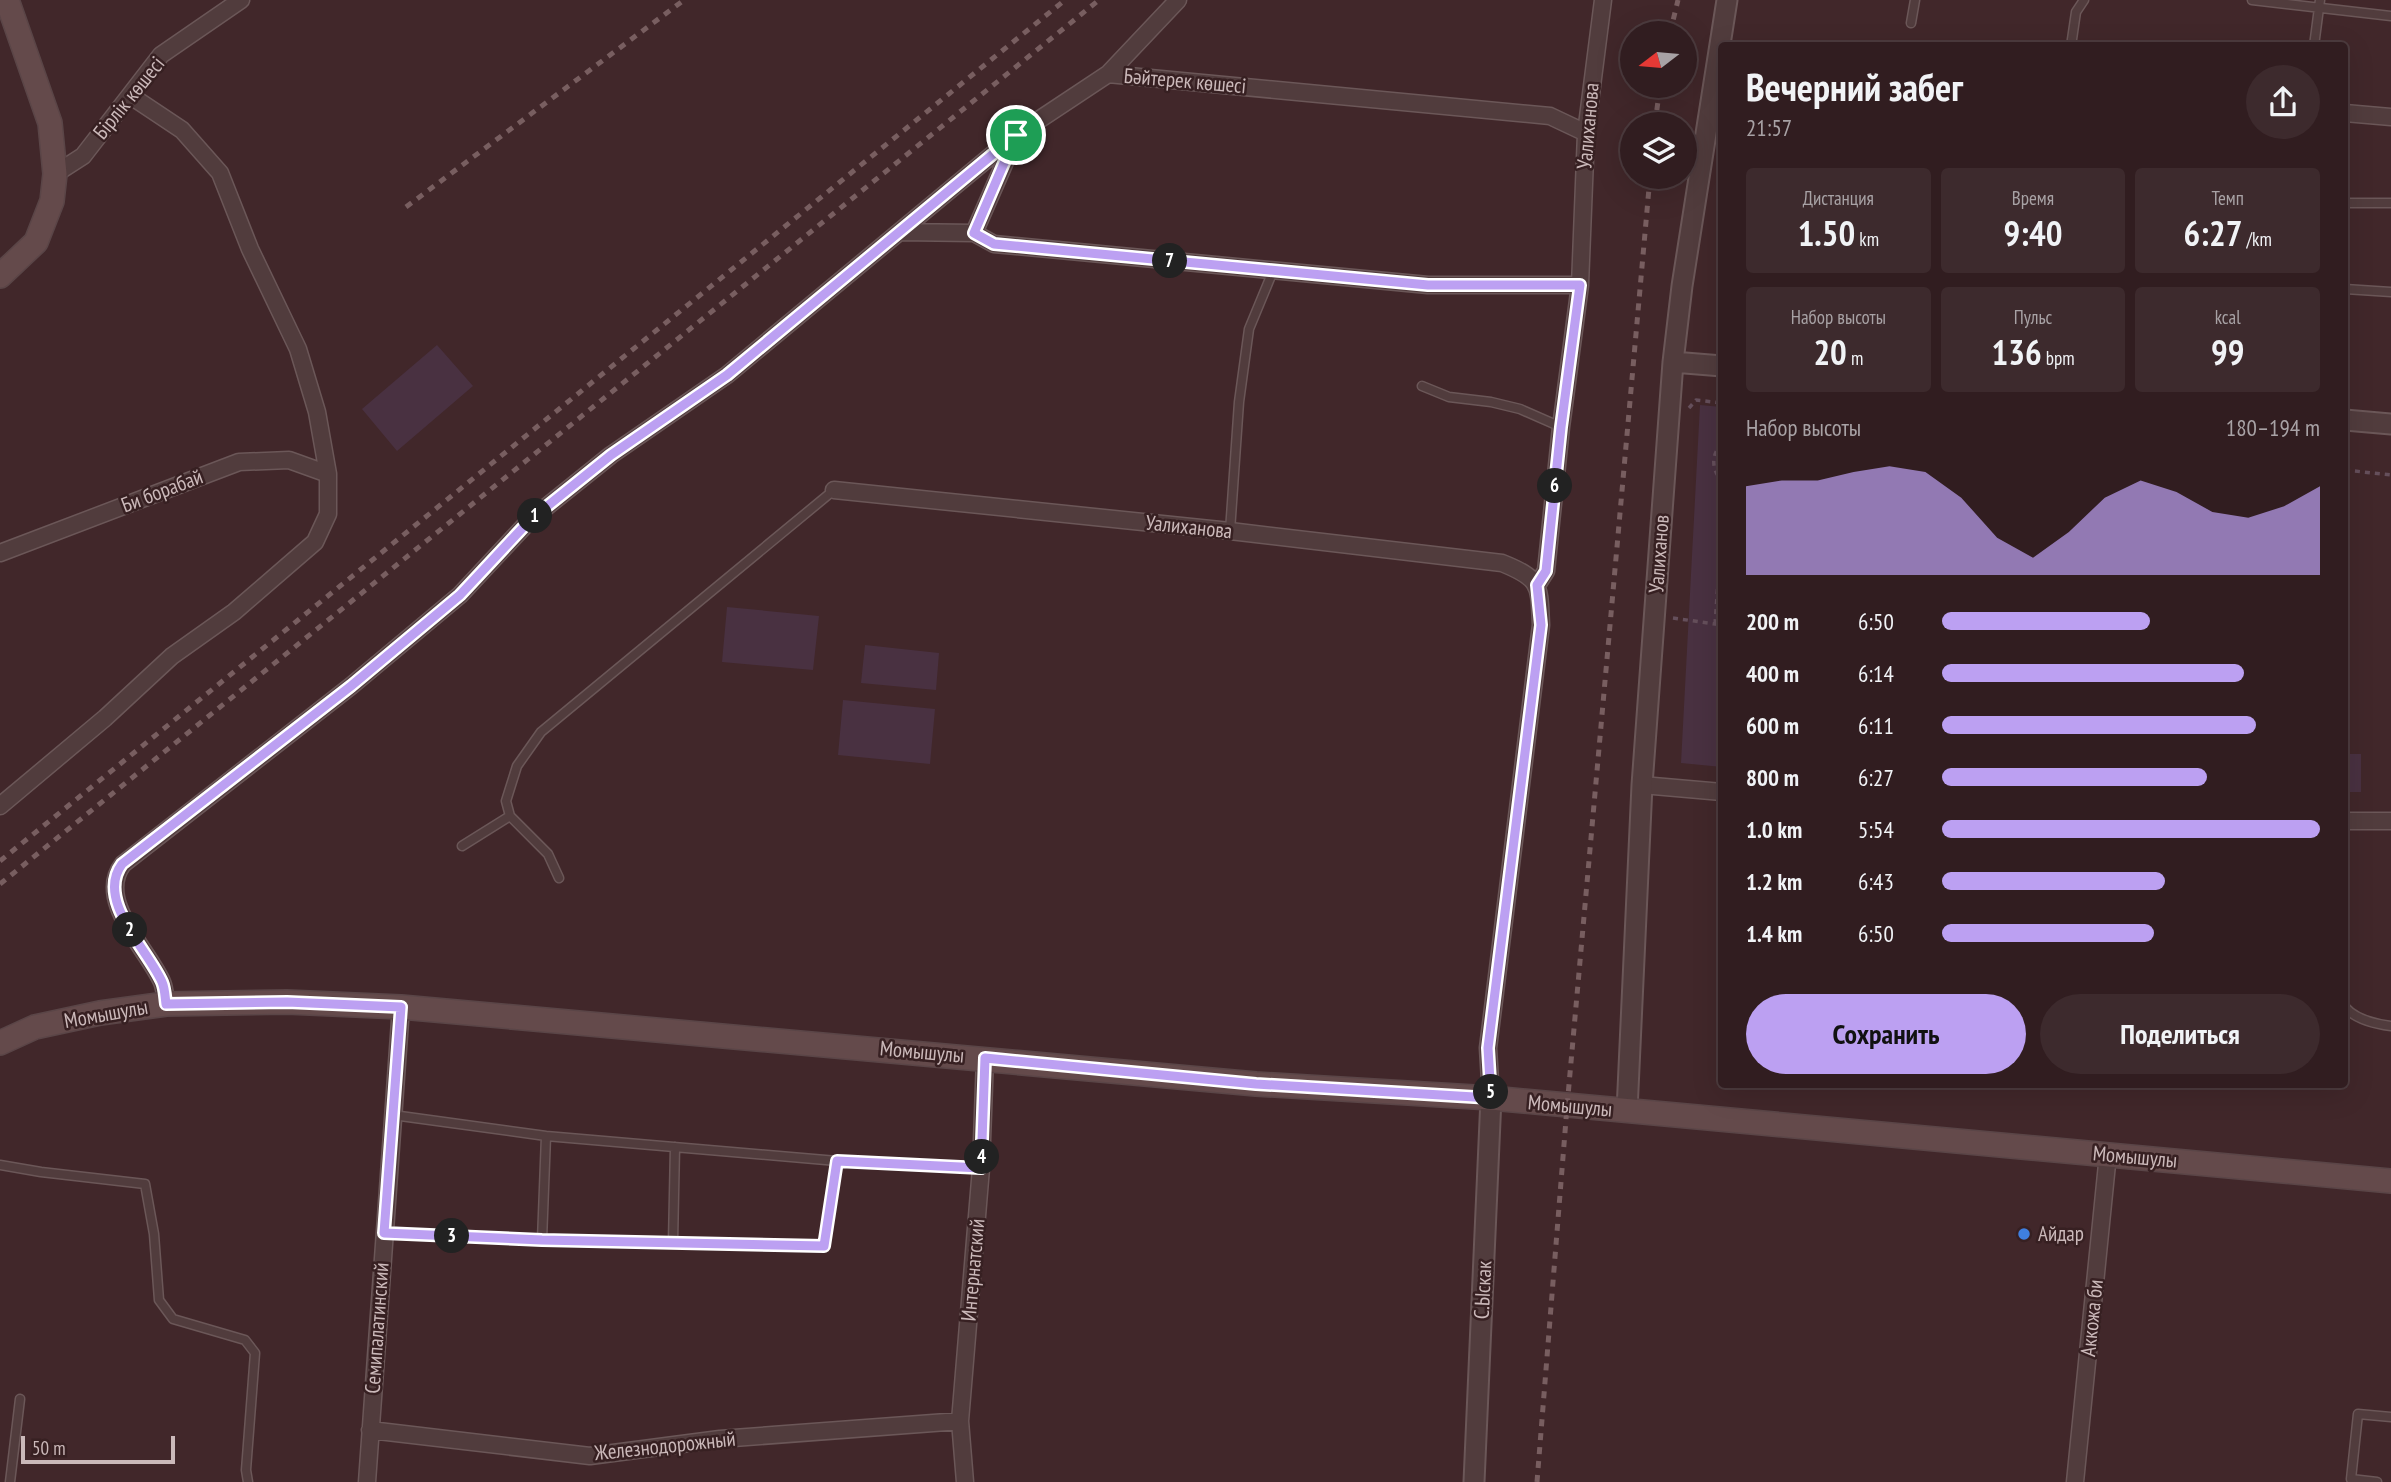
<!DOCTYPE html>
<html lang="ru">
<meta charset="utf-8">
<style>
:root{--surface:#311d20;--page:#3d2a2d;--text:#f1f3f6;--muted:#a8a2a5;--line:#4c3b3e;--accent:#bca0f2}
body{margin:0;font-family:"PT Sans Narrow",sans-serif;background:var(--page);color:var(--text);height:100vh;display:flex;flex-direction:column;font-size:26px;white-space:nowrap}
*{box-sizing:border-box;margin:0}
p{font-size:23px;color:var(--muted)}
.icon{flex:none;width:38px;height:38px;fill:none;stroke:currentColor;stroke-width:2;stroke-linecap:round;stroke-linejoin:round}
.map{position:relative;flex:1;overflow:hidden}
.side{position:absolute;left:1718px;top:42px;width:630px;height:1046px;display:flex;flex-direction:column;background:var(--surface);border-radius:7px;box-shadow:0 7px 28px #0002,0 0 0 2px var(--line)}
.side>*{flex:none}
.needle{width:46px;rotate:254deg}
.tools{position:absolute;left:1620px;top:21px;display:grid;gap:14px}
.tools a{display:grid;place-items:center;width:77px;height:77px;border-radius:50%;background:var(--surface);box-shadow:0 7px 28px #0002,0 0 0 2px var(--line);font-size:35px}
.scale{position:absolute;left:21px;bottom:18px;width:154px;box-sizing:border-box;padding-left:7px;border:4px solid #cbb9ba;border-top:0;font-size:19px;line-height:24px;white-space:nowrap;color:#cbb9ba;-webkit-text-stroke:5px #372022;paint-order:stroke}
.pin{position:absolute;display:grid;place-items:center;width:60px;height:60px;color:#fff;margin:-30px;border:4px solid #fff;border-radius:50%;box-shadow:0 2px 7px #0007}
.km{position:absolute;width:35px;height:35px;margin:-18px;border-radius:50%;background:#222;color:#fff;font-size:19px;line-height:35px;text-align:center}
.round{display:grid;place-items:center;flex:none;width:74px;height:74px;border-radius:37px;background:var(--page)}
.head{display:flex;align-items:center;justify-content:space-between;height:119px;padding:0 28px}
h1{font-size:38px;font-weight:700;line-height:52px}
.metrics{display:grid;grid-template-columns:repeat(3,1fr);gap:10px;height:119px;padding:7px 28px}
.metrics div{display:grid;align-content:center;border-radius:7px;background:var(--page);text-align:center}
.metrics b{font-size:35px;font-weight:700}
.metrics small{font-size:19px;font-weight:400}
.metrics p{font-size:19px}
.chart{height:196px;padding:14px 28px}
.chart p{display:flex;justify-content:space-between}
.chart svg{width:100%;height:126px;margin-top:7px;fill:var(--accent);opacity:.7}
.cta{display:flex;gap:14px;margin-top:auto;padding:14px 28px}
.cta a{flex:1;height:80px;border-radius:42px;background:var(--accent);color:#111;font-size:28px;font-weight:700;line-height:80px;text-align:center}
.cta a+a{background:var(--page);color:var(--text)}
ul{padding:0 28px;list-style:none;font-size:23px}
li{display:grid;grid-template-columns:112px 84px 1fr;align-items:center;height:52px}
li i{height:18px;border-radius:9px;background:var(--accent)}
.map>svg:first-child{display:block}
</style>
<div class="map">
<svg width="2391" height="1482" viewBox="0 0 2391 1482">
<rect width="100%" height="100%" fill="#41272a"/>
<path fill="#493141" d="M437,345L473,386L397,451L362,409Z
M1700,405L1722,407V767L1681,763Z
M727,607L819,616L813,670L722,662Z
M865,645L939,653L936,690L861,683Z
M843,700L935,709L930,764L838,755Z
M2345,754H2361V792H2345Z"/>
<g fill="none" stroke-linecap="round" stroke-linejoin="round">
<g stroke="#6b5758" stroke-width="11">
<path id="service" d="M2252,0L2391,16
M1911,23L1915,0
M2071,46L2076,12L2084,0
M2314,46L2320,0
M2345,203H2391
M2345,289L2391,292
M1422,386L1449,397L1491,402L1520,409L1561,427
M1230,531L1239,402L1249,329L1273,271
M462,846L510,816
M559,878L548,854L510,816L506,801L517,766L541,732L834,490
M2345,1007C2356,1020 2375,1024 2391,1026
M393,1115L546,1136L837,1161L981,1168
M0,1165L41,1172L145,1184L154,1234L159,1300L173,1319L245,1340L255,1353L246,1470L248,1482
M384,1233L542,1240L824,1246L837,1161
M542,1240L546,1136
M673,1242L675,1147
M10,1482L20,1399
M2377,1482L2351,1479L2358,1414L2391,1417"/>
</g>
<g stroke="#6b5758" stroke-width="19">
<path id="minor" d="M1108,74L1178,0
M2345,113L2391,117
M55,174L83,156L161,55L241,0
M900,232L974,233L994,244L1428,285H1580
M974,233L1015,139
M834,490L1230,531L1502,563C1542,579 1539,586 1541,625L1488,1048L1491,1098
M0,553L239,462L289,460L328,474
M1537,585L1546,571L1561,427L1580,285L1586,133L1603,0
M1642,785L1722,792
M0,806L105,718L172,656L234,612L315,542L328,514V474L317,412L298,349L250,249L220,173L182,130L131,96
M2345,821H2391
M166,1004C165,997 165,989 162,982C148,950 95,900 123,864L351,686L460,595L530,520L611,455L727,375L1016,135L1108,74L1550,116L1586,133
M370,1430L590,1456L720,1439L960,1421
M367,1482L401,1007
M965,1482L960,1421L981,1168L985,1058
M2075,1482L2108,1154"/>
</g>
<g stroke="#6b5758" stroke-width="23">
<path id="tertiary" d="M1673,362L1722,366
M2345,420L2391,424
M1627,1111L1642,785L1673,362L1682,286L1727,0
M1474,1482L1491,1098"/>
</g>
<g stroke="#5a4547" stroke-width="26">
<path id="secondary" d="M0,276L36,242L52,201L55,174L50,123L7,0
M0,1043L35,1027L100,1013L166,1004L287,1002L401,1007L1256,1084L1491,1098L2391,1181"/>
</g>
<path stroke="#654f5b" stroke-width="3.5" stroke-dasharray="5 5" stroke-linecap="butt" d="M1689,408L1696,400L1722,403
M1722,443C1711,455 1711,469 1722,481
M2345,470L2391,475
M1673,618L1722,625
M1715,624L1722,526"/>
<use href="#service" stroke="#513c3d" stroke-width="8"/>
<use href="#minor" stroke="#513c3d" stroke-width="16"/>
<use href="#tertiary" stroke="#513c3d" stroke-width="19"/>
<use href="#secondary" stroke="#644a4b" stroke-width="23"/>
<path stroke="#785e60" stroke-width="5" stroke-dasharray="7 7" stroke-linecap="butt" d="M1670,33L1678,0
M1655,124L1660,86
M406,207L684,0
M0,861L1065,0
M0,884L1099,0
M1537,1482L1567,1107L1650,177"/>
</g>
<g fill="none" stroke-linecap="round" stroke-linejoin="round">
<g stroke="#fff" stroke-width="14">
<path id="route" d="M1016,135L974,233L994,244L1428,285H1580L1561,427L1546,571L1537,585L1541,625L1488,1048L1491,1098L1256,1084L985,1058L981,1168L837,1161L824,1246L542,1240L384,1233L401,1007L287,1002L166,1004C165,997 165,989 162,982C148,950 95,900 122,864L351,686L460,595L530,520L611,455L727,375Z"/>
</g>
<use href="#route" stroke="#bca0f2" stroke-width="9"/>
</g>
<circle fill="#3f7fe0" stroke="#372022" stroke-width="2.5" cx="2024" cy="1234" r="7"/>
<g text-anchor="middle" stroke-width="5" stroke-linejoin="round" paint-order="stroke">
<g font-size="21" fill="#cbb9ba" stroke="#372022">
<text transform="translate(1185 81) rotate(5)" y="7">Бәйтерек көшесі</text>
<text transform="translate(129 98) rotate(-51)" y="7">Бірлік көшесі</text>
<text transform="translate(1588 126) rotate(-85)" y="7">Уалиханова</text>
<text transform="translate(162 491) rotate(-21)" y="7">Би борабай</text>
<text transform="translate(1189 527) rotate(6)" y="7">Уалиханова</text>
<text transform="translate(1659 554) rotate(-86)" y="7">Уалиханов</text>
<text transform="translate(106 1014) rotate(-10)" y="7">Момышулы</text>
<text transform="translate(922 1052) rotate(5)" y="7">Момышулы</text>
<text transform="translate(1570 1106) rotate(5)" y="7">Момышулы</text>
<text transform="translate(2135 1157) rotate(5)" y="7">Момышулы</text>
<text transform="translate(973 1270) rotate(-85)" y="7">Интернатский</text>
<text transform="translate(1483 1290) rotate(-87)" y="7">С.Ыскак</text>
<text transform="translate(2092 1318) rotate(-84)" y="7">Аккожа би</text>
<text transform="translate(377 1328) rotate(-86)" y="7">Семипалатинский</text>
<text transform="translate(665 1446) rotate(-6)" y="7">Железнодорожный</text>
</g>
<g font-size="21" fill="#cbb9ba" stroke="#372022" text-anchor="start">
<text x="2038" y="1241">Айдар</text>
</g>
</g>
</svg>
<div class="tools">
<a><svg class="needle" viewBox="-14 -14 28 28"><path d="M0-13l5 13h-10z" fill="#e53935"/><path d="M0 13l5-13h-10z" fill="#a8a2a5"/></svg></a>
<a><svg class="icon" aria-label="layers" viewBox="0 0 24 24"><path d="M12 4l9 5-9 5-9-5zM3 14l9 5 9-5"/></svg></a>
</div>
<div class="scale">50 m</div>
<div class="pin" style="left:1016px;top:135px;background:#1e9e55"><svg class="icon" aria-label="arrive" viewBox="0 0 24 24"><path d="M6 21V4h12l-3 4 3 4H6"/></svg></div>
<b class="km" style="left:535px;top:516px">1</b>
<b class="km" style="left:130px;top:930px">2</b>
<b class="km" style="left:452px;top:1236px">3</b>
<b class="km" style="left:982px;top:1157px">4</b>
<b class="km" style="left:1491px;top:1092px">5</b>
<b class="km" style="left:1555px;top:486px">6</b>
<b class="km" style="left:1170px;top:261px">7</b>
<section class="side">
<div class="head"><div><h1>Вечерний забег</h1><p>21:57</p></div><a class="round"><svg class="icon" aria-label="share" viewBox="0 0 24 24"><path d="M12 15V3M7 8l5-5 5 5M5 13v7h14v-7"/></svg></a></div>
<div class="metrics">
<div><p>Дистанция</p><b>1.50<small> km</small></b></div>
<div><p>Время</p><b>9:40</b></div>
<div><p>Темп</p><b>6:27<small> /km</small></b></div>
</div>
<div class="metrics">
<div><p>Набор высоты</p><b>20<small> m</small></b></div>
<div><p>Пульс</p><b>136<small> bpm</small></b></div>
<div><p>kcal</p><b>99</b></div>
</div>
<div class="chart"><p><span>Набор высоты</span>180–194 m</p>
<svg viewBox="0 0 160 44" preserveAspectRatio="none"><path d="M0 44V13L10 11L20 11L30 8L40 6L50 8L60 17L70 31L80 38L90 29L100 17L110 11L120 15L130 22L140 24L150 20L160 13V44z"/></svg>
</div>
<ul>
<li><b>200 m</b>6:50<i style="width:55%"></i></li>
<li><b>400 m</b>6:14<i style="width:80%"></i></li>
<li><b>600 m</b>6:11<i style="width:83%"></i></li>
<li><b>800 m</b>6:27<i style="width:70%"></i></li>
<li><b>1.0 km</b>5:54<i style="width:100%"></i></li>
<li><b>1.2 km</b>6:43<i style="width:59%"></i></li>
<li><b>1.4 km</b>6:50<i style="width:56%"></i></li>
</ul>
<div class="cta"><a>Сохранить</a><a>Поделиться</a></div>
</section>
</div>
